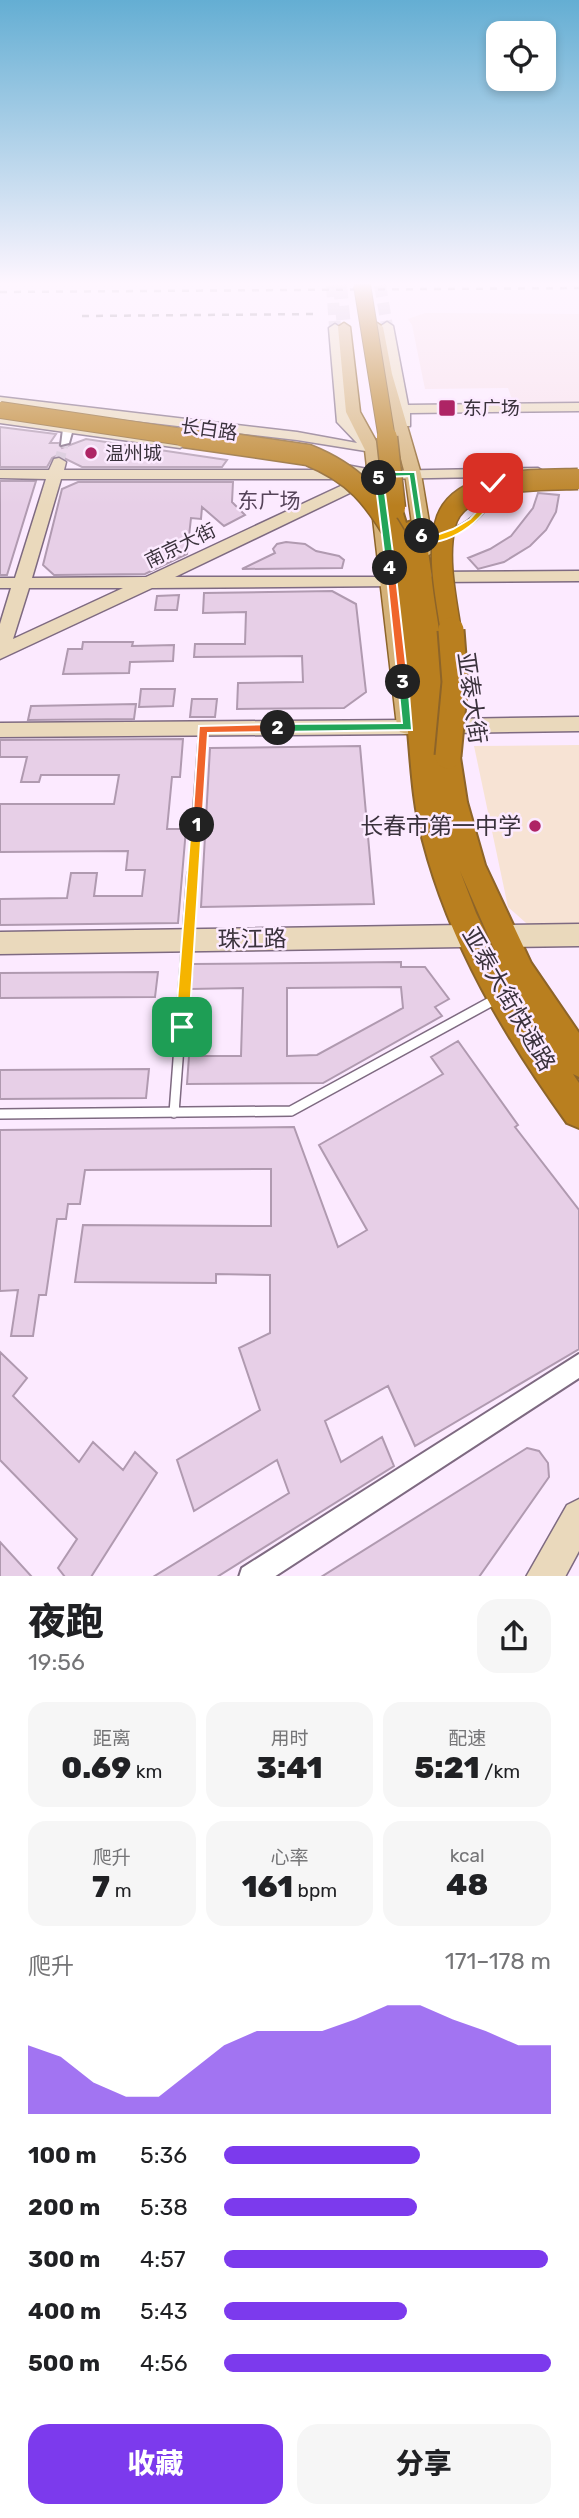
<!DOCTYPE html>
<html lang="zh">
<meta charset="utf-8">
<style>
:root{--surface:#fff;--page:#f6f6f6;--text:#202124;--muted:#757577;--accent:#7c3aed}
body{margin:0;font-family:Rubik,"Noto Sans SC",sans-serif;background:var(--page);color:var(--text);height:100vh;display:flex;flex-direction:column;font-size:26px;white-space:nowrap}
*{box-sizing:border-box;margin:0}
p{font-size:23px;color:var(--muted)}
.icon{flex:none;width:38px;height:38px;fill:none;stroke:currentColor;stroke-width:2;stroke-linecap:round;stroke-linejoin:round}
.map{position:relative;height:1576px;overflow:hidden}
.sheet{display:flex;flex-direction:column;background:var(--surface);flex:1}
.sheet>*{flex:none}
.buttons{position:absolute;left:486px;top:21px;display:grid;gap:14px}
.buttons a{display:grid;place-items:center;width:70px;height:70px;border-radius:14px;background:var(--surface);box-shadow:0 4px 10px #0003;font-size:35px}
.pin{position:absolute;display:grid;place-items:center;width:60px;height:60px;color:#fff;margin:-30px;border-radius:14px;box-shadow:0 4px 10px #0006}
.km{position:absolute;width:35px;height:35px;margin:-18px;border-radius:50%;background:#222;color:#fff;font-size:19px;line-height:35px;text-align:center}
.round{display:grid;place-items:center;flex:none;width:74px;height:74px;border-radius:21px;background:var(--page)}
.headline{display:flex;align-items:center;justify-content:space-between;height:119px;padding:0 28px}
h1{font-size:38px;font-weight:800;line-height:52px}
.stats{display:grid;grid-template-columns:repeat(3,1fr);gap:10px;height:119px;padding:7px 28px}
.stats div{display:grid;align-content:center;border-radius:18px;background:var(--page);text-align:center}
.stats b{font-size:30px;font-weight:800}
.stats small{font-size:19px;font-weight:400}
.stats p{font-size:19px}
.chart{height:196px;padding:14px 28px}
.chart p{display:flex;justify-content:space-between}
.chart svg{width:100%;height:126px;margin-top:7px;fill:var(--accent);opacity:.7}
.button{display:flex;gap:14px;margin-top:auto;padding:14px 28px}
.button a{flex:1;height:80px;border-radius:21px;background:var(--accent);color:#fff;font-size:28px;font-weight:800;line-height:80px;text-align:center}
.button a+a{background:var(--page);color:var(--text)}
ul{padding:0 28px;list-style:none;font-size:23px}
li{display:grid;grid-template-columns:112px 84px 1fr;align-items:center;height:52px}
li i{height:18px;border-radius:9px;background:var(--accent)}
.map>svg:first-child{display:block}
</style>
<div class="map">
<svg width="579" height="1577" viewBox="0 0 579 1577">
<rect width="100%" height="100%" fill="#fceaff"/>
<path fill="#f7dfea" d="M425,313L579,314V405H514L508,388L425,389L412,325L408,319Z"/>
<path fill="#f7e3d4" d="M579,745V930H534L508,907L474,746Z"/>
<path fill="#e7cfe7" stroke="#b09ab0" stroke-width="2" fill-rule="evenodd" d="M0,427L56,434L50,443H59L62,448L86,439L227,460L222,467H82L58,455L52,458L47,467H0Z
M0,481H36L7,575H0Z
M78,482H233L232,502L245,515L224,526L202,507L201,519L191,518L187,554L145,574L54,575L43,565L62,489Z
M538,493L559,495L556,512L546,530L530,546L504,562L478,569L468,558L490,549L511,536L533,508Z
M286,542L305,544L316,551L339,556L344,560L342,568L242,569L275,553L273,549L277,544Z
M332,591L356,604L366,692L344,708L237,709L238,683L303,682L302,656L194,657L195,644H245L246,612L203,613L204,593Z
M179,595L177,610H155L157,596Z
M83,642H133L132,646L174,645L173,661L130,662L129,673L63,674L68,649H82Z
M141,689H175L173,706L139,707Z
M192,699H217L215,717H190Z
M136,704L134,719L28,720L31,706Z
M183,739L180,777H172L167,829H186L178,923L0,925V899L67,898L71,873H97L94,896H142L145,870H126L128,851L0,852V804H114L119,775H41L39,782H21L27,757H0V740Z
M360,746L374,904L201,907L210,748Z
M401,962V967H425L449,999L435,1007L442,1016L323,1083L187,1084L189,1056H241L243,988L191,989L193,964ZM401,987L403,1008L317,1055L287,1056V988Z
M158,972L155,997L0,998V973Z
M458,1041L518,1125L515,1127L579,1210V1349L415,1446L388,1386L325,1421L341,1462L382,1437L394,1466L217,1577H153L289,1493L277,1460L194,1511L177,1460L260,1410L239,1348L270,1333V1275L216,1274V1283L75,1282L83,1225L271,1226V1169L85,1170L80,1204H68L66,1219H57L46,1295H39L33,1336H11L18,1290L0,1291V1130L294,1127L338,1247L367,1230L319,1145L443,1074L431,1057Z
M149,1069L146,1098L0,1099V1070Z
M0,1352L27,1378L13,1396L79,1462L93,1442L123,1470L135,1452L157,1473L91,1577H65L58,1568L77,1539L0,1460Z
M527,1448L539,1451L548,1463L549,1477L479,1577H321Z
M0,1542L32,1577H0Z"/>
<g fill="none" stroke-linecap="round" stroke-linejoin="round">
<path stroke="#d5c5d8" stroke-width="10" stroke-dasharray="10 5" stroke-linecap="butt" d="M59,462L64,443"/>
<path stroke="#d5c5d8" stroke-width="12" stroke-dasharray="12 6" stroke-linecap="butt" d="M332,285L335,328
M380,285L387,326"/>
<path stroke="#d5c5d8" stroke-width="14" stroke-dasharray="14 7" stroke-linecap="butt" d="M340,285L344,327"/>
<g stroke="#7e6a81" stroke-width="8">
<path id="lane-far2" d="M447,534C468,526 485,514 492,491"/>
</g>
<g stroke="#7e6a81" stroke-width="10">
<path id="lane-far1" d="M192,876L203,729"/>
</g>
<g stroke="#7e6a81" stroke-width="12">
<path id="lane" d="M174,1113L192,874
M0,1114L291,1111L494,1000"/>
</g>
<g stroke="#7e6a81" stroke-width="4">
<path id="street" d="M68,426L73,429L69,443L61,445L63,429Z
M579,1354V1378L274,1577H239L242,1568Z"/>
</g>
<g stroke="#7e6a81" stroke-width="3">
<path id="secondary" d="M387,322L393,326L408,405L579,403V411L410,413V426H400L381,326Z
M335,324L341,328L351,421L378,447L380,450L378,453L297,440L0,405V397L297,432L357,443L337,422L329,328Z
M0,415L180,440L187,444L180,448L0,423Z
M59,458L66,462L64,470H330L323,466L330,462L378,471L538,468L545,472L538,476L379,479L175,577H392L400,582L398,586L152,588L0,659V624L11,588H0V578H15L46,479L0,478V470H49L54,459ZM352,475L362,476L146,577L32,578L61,479H345ZM29,588H123L13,639Z
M579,571V581L429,582L421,577L429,572Z
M579,717V731L450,733L443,731L440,726L443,721L450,719Z
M408,720L415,722L418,727L415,732L408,734L0,737V723Z
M579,924V946L508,947L500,943L496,936L500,929L508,925Z
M463,925L471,929L475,936L471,943L463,947L0,954V932Z
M579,1499V1551L565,1577H526L567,1505Z"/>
</g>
<g stroke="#8d6429" stroke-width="3">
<path id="primary" d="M344,323L350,327L360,412L381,450L386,475L419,726L416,732L408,734L400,732L397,726L365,450L346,412L338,327Z
M377,323L383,327L392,374L421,474L434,552L425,557L416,552L405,474L378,374L371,327Z"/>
</g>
<g stroke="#8d6429" stroke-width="4">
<path id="highway" d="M395,508L402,510L406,523L414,520L421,522L424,526L467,802L485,865L531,963L579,1033V1077L573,1074L579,1083V1128L567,1123C505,1037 450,945 423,841C412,802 411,760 407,720C400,651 392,583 385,514ZM460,871L500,963L476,913Z"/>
</g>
<use href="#lane-far2" stroke="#fff" stroke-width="5"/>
<use href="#lane-far1" stroke="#fff" stroke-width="7"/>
<use href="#lane" stroke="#fff" stroke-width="9"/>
<use href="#street" fill="#fff" fill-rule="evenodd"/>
<use href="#secondary" fill="#ead9bc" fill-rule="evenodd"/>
<use href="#primary" fill="#d5b279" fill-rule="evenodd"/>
<use href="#highway" fill="#b97f1f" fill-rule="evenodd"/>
<path stroke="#7c707e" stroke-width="2.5" stroke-dasharray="7 7" stroke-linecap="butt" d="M0,292L579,288
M82,316L317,314"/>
<g stroke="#8d6429" stroke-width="18" stroke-linecap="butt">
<path id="highway-bridge-far2" d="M362,285L387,439
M0,410L196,439"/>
</g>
<g stroke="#8d6429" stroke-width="23" stroke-linecap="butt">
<path id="highway-bridge-far1" d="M184,437L308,455C355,474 373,497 398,540
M387,437L395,508
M451,632C446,598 437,559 445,525C456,476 540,480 578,479"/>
</g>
<g stroke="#8d6429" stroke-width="29" stroke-linecap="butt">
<path id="highway-bridge" d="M448,756L455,682L451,630"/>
</g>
<use href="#highway-bridge-far2" stroke="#b97f1f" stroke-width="16"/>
<use href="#highway-bridge-far1" stroke="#b97f1f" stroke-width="20"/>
<use href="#highway-bridge" stroke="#b97f1f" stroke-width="25"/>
</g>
<linearGradient id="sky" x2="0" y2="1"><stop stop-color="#64aed3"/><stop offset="0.56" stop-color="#fef6ff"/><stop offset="1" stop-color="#fef6ff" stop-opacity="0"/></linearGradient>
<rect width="579" height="506" fill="url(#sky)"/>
<path fill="#f5b400" stroke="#fff" stroke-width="2" d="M197,820L202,825L189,1027L182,1033L175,1027L191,825Z"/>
<path fill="#f0652b" stroke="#fff" stroke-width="2" d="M278,724L283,728L278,732L208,733L202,825L197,830L192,828L199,726Z"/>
<path fill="#22a559" stroke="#fff" stroke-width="2" d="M403,679L408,682L412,730L278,732L272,728L278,724L402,723L398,682Z"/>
<path fill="#f0652b" stroke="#fff" stroke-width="2" d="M390,565L395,568L408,682L403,686L398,682L386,568Z"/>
<path fill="#22a559" stroke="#fff" stroke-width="2" d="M379,475L383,478L395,568L390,571L386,568L375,478Z"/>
<path fill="#22a559" stroke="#fff" stroke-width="2" d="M378,472H415L425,538L418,536L409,476L383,477L379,480L374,475Z"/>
<path fill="#f5b400" stroke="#fff" stroke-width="2" d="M493,481L497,483C491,518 455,544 420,543L419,534L431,537L453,529L470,519L480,508L489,483Z"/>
<g fill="#ae2465" stroke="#fceaff" stroke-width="2.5">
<rect x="438" y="399" width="18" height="18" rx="3.5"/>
<circle cx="91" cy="453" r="7"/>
<circle cx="535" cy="826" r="7"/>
</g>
<g text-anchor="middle" stroke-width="5" stroke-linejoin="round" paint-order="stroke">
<g font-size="19" fill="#3a323c" stroke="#fceaff" text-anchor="start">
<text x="463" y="415">东广场</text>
<text x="105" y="460">温州城</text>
</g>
<g font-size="19" fill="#3a323c" stroke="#fceaff">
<text transform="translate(209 429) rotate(8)" y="7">长白路</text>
<text transform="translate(180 545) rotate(-26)" y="7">南京大街</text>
</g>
<g font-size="21" fill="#554359" stroke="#fceaff">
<text x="269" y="508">东广场</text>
</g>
<g font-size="23" fill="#3a323c" stroke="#fceaff">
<text transform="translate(472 698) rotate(82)" y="8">亚泰大街</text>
<text transform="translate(252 939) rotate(-1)" y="8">珠江路</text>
<text transform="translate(509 999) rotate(60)" y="8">亚泰大街快速路</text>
</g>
<g font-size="23" fill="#3a323c" stroke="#fceaff" text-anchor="end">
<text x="521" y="834">长春市第一中学</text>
</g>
</g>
</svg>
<div class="buttons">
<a><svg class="icon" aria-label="locate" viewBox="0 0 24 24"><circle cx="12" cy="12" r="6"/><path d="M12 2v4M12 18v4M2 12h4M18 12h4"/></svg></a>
</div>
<div class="pin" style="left:182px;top:1027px;background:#1e9e55"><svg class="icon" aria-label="arrive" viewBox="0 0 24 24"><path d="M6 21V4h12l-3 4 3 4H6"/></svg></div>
<div class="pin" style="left:493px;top:483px;background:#d93025"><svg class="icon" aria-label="check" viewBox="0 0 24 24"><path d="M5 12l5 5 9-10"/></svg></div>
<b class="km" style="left:197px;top:825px">1</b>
<b class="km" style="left:278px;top:728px">2</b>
<b class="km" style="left:403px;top:682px">3</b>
<b class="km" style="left:390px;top:568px">4</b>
<b class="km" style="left:379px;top:478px">5</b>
<b class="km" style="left:422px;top:536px">6</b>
</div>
<section class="sheet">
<div class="headline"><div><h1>夜跑</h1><p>19:56</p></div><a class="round"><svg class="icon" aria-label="share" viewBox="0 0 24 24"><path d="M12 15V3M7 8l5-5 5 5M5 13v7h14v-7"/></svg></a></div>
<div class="stats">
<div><p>距离</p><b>0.69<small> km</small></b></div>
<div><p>用时</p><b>3:41</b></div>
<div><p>配速</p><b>5:21<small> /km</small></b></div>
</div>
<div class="stats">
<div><p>爬升</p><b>7<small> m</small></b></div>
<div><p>心率</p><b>161<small> bpm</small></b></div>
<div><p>kcal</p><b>48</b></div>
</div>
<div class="chart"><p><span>爬升</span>171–178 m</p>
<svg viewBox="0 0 160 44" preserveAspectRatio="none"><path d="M0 44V20L10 24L20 33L30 38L40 38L50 29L60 20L70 15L80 15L90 15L100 11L110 6L120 6L130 11L140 15L150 20L160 20V44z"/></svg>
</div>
<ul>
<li><b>100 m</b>5:36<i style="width:60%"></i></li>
<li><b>200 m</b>5:38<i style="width:59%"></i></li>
<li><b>300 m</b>4:57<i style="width:99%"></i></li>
<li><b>400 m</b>5:43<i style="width:56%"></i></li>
<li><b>500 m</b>4:56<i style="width:100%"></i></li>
</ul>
<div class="button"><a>收藏</a><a>分享</a></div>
</section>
